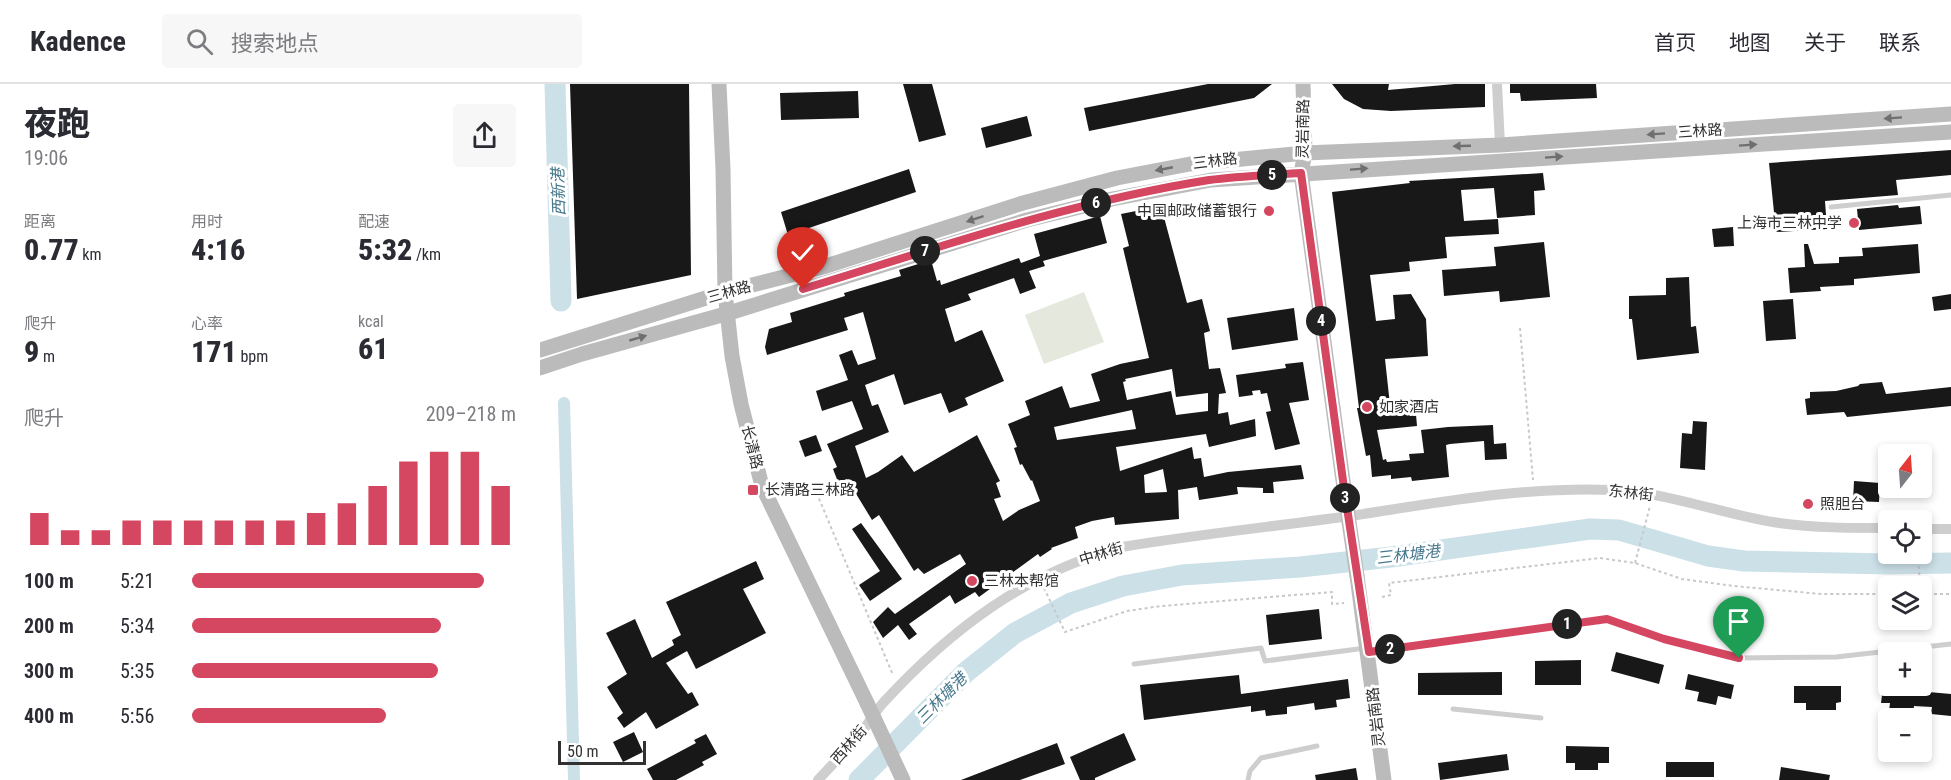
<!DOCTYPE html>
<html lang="zh">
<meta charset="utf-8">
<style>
:root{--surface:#fff;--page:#f7f7f7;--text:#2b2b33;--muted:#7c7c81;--line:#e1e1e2;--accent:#d54660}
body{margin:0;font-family:"Roboto Condensed","Noto Sans SC",sans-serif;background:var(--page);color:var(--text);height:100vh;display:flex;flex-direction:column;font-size:22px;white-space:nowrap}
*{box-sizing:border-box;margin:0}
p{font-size:20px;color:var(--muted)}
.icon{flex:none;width:33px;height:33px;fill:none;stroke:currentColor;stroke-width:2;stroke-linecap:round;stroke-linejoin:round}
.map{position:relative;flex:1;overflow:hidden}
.details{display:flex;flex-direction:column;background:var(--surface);width:540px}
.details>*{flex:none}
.needle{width:39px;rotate:17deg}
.tools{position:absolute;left:1338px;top:360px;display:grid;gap:12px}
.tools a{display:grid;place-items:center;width:54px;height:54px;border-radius:6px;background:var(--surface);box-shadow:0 3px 9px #0003;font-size:30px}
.scale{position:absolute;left:18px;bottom:15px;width:88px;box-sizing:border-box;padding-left:6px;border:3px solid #313131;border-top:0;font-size:16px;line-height:21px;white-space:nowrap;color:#313131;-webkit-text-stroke:4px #fff;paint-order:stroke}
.pin{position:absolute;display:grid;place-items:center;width:51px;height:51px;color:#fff;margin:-62px -26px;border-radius:50% 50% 50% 0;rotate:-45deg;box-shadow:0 0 6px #0007}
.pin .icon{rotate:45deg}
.km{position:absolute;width:30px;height:30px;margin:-15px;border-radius:50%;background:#222;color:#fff;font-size:16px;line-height:30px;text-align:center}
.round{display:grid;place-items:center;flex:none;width:63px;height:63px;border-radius:6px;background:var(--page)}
.summary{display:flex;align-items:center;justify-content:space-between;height:102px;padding:0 24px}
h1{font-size:33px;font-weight:800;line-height:45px}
.metrics{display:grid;grid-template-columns:repeat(3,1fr);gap:9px;height:102px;padding:6px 24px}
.metrics div{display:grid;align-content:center}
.metrics b{font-size:30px;font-weight:800}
.metrics small{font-size:16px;font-weight:400}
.metrics p{font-size:16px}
.chart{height:168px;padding:12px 24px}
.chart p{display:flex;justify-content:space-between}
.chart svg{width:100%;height:108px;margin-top:6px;stroke:var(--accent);stroke-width:6}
ul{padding:0 24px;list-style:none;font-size:20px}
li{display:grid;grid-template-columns:96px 72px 1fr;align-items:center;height:45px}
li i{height:15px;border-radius:8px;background:var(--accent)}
header{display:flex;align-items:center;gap:36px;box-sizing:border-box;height:84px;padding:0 30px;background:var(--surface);border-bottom:2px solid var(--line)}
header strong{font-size:28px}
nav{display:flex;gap:33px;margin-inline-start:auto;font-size:21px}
.search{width:420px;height:54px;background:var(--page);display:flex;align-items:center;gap:15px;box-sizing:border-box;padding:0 21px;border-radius:6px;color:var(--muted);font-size:22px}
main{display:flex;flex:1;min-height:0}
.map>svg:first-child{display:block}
</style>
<header>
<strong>Kadence</strong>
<div class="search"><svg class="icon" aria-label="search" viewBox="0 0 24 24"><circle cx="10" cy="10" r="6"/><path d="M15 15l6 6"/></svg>搜索地点</div>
<nav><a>首页</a><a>地图</a><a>关于</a><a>联系</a></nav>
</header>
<main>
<section class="details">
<div class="summary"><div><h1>夜跑</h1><p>19:06</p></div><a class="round"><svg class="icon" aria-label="share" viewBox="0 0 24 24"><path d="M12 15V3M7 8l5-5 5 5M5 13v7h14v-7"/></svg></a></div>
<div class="metrics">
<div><p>距离</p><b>0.77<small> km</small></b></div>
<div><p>用时</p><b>4:16</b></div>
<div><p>配速</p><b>5:32<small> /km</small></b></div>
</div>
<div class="metrics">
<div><p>爬升</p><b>9<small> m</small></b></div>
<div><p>心率</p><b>171<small> bpm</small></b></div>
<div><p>kcal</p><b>61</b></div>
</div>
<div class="chart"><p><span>爬升</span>209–218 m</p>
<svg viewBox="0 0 160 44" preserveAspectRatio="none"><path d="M5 44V31M15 44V38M25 44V38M35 44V34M45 44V34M55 44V34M65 44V34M75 44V34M85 44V34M95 44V31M105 44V27M115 44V20M125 44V10M135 44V6M145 44V6M155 44V20"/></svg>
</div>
<ul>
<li><b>100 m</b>5:21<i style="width:90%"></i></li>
<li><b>200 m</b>5:34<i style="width:77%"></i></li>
<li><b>300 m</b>5:35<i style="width:76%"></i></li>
<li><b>400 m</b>5:56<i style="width:60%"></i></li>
</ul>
</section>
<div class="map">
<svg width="1411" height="696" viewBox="0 0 1411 696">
<rect width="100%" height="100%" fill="#fff"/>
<path fill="#e5e9dd" d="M544,208L564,258L504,280L485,231Z"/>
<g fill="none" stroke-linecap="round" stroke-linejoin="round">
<path stroke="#cce0e8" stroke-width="12" d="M24,319L34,696"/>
<path stroke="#cce0e8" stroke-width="21" d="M15,0L21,217
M319,696L426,588L475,549L531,519L583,502L642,491L760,483L851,473L1050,445L1079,446L1168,472L1204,477L1350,480L1411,479"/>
</g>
<path fill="#181818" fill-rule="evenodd" d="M30,0H149L151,191L37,215Z
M363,0H392L406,51L379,58Z
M668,0H732L714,14L549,47L544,24Z
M792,0H849L848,6L915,0H945V23L851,27L823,25L804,15Z
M970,0H1056L1057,14L981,17L980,9H970Z
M318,7L319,34L241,36L240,9Z
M487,32L492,52L446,64L441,44Z
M1411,66V91L1356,96L1358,111L1285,117L1287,145L1236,148L1229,79Z
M369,85L376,108L248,151L241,128Z
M1003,89L1005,106L994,107L995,131L957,134L954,104L921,106L924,137L958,135L959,150L905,153L907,174L869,178L870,187L830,191L836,237L855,235L853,211L871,210L886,235L888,272L845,275L850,321L875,319L877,342L837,346L843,376L846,375L847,378L870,376L869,370L884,369L881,346L908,343L953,341L954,360L966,359L967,375L945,376L944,357L910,360L906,361L909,393L872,397L871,393L851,395V391L832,393L830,371L826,372L817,324H819L792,108L870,99L869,97Z
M1358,121L1359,124L1380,122L1382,140L1319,146L1317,125Z
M621,122L647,219L662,215L670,247L664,249L669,285L680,284L686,309L679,310L678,330L688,328L690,341L715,335L716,352L669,363L666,350L576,363L580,387L652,363L654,375L661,374L664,393L688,388L761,381L764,395L733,398L734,409H723V404L697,403L698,410L659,416L657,403L638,406L639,435L575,441L574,433L552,437L535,443L538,454L511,464L512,465L500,473L498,470L439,513L435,508L415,520L410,511L369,540L377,550L369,556L358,541L343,554L333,538L348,523L355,530L426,480L420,470L384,490L378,484L374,487L339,431L332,436L307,395L298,398L293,385L297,383L287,360L323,345L312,317L282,327L276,307L308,296L299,271L312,266L318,281L336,275L323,228L304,234L308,246L227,271L225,263L229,245L252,238L250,229L305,212L304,209L361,192L359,186L391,176L397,197L400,196L401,201L479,174L481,179L500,172L494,150L560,132L567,159L503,177L505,182L489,187L496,204L480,210L474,194L428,210L431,216L405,225L415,258L442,246L464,297L425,314L428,321L409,329L401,309L364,321L354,290L325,301L332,322L338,320L349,348L315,362L326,394L338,388L362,371L374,388L437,351L460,397L456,399L461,413L454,415L463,437L479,426L500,417L492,396L491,397L482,380L480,381L474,364L477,363L468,340L490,331L485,317L522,302L530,324L560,317L551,290L580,280L609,274L583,164L589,162L581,130ZM632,285L636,313L668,309V327L636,331L631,307L587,316L583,298L586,297L585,295ZM592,326L596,345L517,356L514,343ZM623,385L627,408L605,409L604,391Z
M1193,143L1194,162L1174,163L1172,145Z
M1004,158L1010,213L960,218L959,207L904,212L902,186L956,182L954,163Z
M1264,160H1268L1274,180L1299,179V173L1323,172L1322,164L1378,160L1380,189L1314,195V201L1280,203L1281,207L1250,209L1248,184L1265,183Z
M1149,193L1151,243L1156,242L1159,269L1097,276L1092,235H1089V212L1126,211V194Z
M1411,210V225L1394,227L1392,213Z
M1253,215L1256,255L1226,257L1223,217Z
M754,224L758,256L692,266L687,234Z
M763,278L769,316L749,319L760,360L735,366L726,328L731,327L727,309L721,310L720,306L712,307L713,311L699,313L696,291L746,284L745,280Z
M1342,298L1346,310L1411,303V322L1307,333L1304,328L1267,331L1265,315L1270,314V308L1296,307L1318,302L1320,300Z
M1153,337L1167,338L1165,386L1140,384L1142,349L1152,350Z
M276,351L282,367L265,373L259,357Z
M1314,397L1340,399L1339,418L1313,417Z
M321,439L362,495L330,517L319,501L340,487L312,445Z
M216,477L224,495L203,505L226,549L156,585L147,567L126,579L148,610L152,608L159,621L116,645L106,628L84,644L77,634L83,629L67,603L87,590L66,549L95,535L112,574L134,561L132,556L141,551L126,518Z
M779,525L782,555L729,561L726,531Z
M1076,568L1124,581L1119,600L1071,587Z
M1041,576V601H995V577Z
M962,588V611H878V589Z
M1148,590L1194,601L1191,615L1178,612L1176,621L1157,617L1159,608L1145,605Z
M699,591L701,610L808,595L810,614L796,616L797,623L775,626L774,619L747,623V630L726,632L725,626L711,628V622L604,636L600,601Z
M1254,602H1301V618L1296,619V626H1266V619H1254Z
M1343,604L1411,610V632L1391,630L1392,623L1374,622L1373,630L1349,627L1350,619H1341Z
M94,648L103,668L83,678L73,658Z
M584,649L596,676L555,694V696H540L530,673Z
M166,650L177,670L162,678L164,681L136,696H113L107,685L156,659L154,656Z
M517,659L525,680L480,696H421Z
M1026,662L1069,663V679H1058V686H1035V679H1026Z
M967,670L969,686L900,696L898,679Z
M1126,678H1174V693H1126Z
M1241,683L1290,691L1289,696H1239Z
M816,684L818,696H776L775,691Z"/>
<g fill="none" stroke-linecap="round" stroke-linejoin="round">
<path stroke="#c8c8c8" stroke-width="2" stroke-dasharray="3 3" stroke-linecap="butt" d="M980,244L993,396
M272,398L353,591
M1378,470L1380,502
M1095,479L1110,422
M504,504L525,548L587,527L621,522L792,508V520L804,519
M1382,510H1411
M842,513L851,511L849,499L1060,474L1095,479L1142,495L1194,502L1281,510H1348"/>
<path stroke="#cecece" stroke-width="5" d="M1291,123L1411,111
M830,568L1067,535L1124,555L1199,574L1296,573L1411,560
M594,580L721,564L725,577L826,564
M913,625L1001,634
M708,696L710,687L721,674L777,662"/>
<path stroke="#cecece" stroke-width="10" d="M957,0L960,61
M1382,445H1411
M278,696C294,679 309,663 324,645C330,636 336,627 343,619C410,546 485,489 582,463C660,450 739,442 817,431C902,418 988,402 1074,406C1131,409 1184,431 1239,439C1275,444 1312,444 1348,444"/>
<path stroke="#bbb" stroke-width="15" d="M179,0L183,85L185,208L192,272L201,320L222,402L327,619
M763,0L765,69L761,89L804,404
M0,266L185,208L283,183L483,119L577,94L650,80L765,69L960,61L1411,30
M0,284L42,270L189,229L487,136L572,115L671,96L1411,48
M817,492L844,696"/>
<path stroke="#bbb" stroke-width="15" d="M804,404L817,492
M327,619L363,696"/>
</g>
<defs><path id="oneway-solid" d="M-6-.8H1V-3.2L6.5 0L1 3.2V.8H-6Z" transform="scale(1.5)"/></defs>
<g fill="#6f6f6f">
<use href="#oneway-solid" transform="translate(1353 34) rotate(176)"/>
<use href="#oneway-solid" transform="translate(1116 50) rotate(176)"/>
<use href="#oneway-solid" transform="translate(1208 61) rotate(-4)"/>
<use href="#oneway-solid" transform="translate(922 62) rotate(178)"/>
<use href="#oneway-solid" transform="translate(1014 73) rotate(-4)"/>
<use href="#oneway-solid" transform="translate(624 85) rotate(169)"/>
<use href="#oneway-solid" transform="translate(819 85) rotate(-4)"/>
<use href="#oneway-solid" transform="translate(435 135) rotate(162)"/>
<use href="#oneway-solid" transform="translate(98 254) rotate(-16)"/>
</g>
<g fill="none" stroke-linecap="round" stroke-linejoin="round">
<g stroke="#fff" stroke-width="12">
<path id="route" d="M263,205C397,164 530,118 669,96C699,92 730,91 761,89L804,404L829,568L1067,535L1124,555L1199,574"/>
</g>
<use href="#route" stroke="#d54660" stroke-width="8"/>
</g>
<g fill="#d54660" stroke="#fff" stroke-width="2">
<circle cx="729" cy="127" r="6"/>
<circle cx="1314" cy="139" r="6"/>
<circle cx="827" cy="323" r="6"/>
<rect x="207" y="400" width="12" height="12" rx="3"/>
<circle cx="1268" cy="420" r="6"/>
<circle cx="432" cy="497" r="6"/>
</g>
<g text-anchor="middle" stroke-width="6" stroke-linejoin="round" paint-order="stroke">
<g font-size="15" fill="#313131" stroke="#fff">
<text transform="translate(763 45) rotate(-89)" y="5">灵岩南路</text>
<text transform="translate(1160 47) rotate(-4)" y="5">三林路</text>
<text transform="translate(675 77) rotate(-7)" y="5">三林路</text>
<text transform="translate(189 208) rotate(-16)" y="5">三林路</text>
<text transform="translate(212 363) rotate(76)" y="5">长清路</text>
<text transform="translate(1091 409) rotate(6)" y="5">东林街</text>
<text transform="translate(561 470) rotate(-17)" y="5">中林街</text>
<text transform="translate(836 633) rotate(-97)" y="5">灵岩南路</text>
<text transform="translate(309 661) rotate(-49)" y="5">西林街</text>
</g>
<g font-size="15" fill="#313131" stroke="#fff" text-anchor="start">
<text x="717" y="132" text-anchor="end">中国邮政储蓄银行</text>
<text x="1302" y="144" text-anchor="end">上海市三林中学</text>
<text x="839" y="328">如家酒店</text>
<text x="225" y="411">长清路三林路</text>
<text x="1280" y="425">照胆台</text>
<text x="444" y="502">三林本帮馆</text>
</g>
<g font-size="16" font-style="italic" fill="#46788c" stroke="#fff">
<text transform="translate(18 108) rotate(-92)" y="6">西新港</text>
<text transform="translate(868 470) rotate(-7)" y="6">三林塘港</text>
<text transform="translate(401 614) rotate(-45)" y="6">三林塘港</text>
</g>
</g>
</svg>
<div class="tools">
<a><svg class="needle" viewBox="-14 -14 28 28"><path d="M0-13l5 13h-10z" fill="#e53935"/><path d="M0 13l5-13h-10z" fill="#7c7c81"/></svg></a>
<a><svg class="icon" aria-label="locate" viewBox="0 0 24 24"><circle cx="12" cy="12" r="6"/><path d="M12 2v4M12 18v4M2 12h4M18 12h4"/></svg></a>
<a><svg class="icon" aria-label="layers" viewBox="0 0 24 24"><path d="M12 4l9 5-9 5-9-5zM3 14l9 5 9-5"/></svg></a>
<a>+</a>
<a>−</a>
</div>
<div class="scale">50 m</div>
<div class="pin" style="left:1199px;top:574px;background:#1e9e55"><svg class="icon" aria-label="arrive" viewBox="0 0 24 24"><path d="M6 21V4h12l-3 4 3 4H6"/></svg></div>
<div class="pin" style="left:263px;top:205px;background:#d93025"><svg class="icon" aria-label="check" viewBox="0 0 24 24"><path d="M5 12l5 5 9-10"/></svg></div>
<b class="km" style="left:1027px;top:540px">1</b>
<b class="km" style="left:850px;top:565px">2</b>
<b class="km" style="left:805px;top:414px">3</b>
<b class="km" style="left:781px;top:237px">4</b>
<b class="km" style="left:732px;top:91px">5</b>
<b class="km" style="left:556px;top:119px">6</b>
<b class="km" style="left:385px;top:167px">7</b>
</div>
</main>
